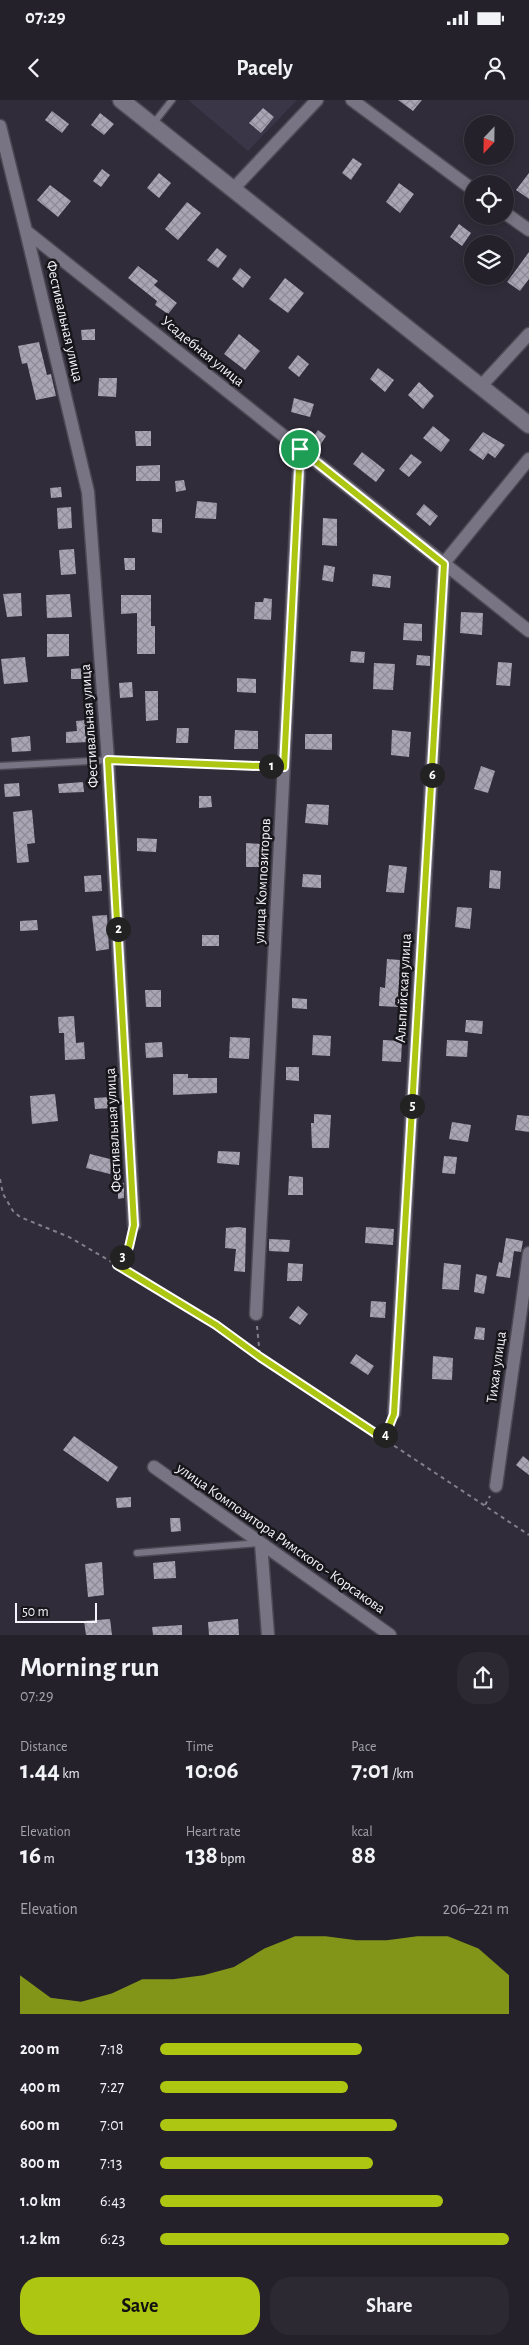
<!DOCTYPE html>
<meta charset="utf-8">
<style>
:root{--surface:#24212b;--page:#2c2933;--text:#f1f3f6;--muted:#a3a3a9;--line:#413e47;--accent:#acc612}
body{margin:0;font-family:"Alegreya Sans",sans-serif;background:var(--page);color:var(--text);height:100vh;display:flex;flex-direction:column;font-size:19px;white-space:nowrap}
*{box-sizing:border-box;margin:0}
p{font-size:16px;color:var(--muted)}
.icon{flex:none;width:28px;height:28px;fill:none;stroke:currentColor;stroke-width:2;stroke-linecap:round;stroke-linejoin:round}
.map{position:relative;height:1535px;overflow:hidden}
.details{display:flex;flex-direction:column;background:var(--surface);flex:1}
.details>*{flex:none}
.needle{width:32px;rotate:202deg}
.tools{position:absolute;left:464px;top:15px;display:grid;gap:10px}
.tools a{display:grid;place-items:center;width:50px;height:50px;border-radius:50%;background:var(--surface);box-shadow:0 2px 8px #0003,0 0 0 1px var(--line);font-size:25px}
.scale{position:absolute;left:15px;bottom:12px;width:82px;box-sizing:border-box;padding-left:5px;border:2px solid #f4f2fa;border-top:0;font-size:14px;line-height:18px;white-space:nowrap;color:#f4f2fa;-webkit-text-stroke:4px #17161b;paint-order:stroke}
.pin{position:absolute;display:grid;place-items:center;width:42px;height:42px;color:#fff;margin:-21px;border:2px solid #fff;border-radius:50%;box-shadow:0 1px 5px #0007}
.km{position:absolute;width:25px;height:25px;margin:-12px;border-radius:50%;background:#222;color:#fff;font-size:14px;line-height:25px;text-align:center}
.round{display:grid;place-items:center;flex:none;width:52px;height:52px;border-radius:20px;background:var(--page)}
.overview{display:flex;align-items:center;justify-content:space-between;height:85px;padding:0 20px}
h1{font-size:28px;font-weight:700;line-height:38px}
.stats{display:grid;grid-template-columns:repeat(3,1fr);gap:8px;height:85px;padding:5px 20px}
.stats div{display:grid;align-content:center}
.stats b{font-size:25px;font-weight:700}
.stats small{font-size:14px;font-weight:400}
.stats p{font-size:14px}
.chart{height:140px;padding:10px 20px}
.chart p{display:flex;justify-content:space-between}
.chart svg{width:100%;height:90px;margin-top:5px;fill:var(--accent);opacity:.7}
.primary-button{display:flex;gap:10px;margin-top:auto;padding:10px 20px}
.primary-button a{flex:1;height:58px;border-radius:20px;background:var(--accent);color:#111;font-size:20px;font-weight:700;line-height:58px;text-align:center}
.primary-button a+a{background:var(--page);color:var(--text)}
ul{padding:0 20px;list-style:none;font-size:16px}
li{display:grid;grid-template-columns:80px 60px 1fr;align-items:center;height:38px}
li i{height:12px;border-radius:6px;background:var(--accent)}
.status{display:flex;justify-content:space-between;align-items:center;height:35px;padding:0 25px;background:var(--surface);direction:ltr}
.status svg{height:14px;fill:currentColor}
header{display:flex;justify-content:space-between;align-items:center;height:65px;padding:0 20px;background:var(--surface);font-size:22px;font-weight:700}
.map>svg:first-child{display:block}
</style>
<div class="status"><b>07:29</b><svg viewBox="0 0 49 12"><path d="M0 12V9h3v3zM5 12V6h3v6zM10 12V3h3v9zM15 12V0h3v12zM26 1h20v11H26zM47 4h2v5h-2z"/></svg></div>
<header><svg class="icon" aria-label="back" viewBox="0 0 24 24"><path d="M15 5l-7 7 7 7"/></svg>Pacely<svg class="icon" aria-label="person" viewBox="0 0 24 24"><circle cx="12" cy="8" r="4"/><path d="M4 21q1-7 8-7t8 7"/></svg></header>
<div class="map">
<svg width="529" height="1535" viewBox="0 0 529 1535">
<defs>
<pattern id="building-cross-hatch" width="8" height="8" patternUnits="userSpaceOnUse" patternTransform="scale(1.25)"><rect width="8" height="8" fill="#aaa5b5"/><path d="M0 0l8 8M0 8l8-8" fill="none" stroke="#8d8995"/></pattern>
</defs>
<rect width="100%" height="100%" fill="#302c39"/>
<path fill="#3b3548" d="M188,0H297L248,51Z"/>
<path fill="url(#building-cross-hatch)" d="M398,0H422L413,11Z
M263,8L274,17L261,33L249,23Z
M52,11L69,24L62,33L45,20Z
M100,13L114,24L104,35L91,25Z
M353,58L362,64L351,80L342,73Z
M102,69L110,75L101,87L93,81Z
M159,73L171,83L159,98L147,88Z
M529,73V99L516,90Z
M399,83L414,94L400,113L386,102Z
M50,85L71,101L58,117L37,100Z
M187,102L201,113L178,140L165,129Z
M459,124L471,133L462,146L450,137Z
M217,148L227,156L218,168L207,160Z
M529,152V179L520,191L507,182Z
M138,166L158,181L154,185L177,203L168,214L155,205L157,201L128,178Z
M240,168L251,177L243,188L232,179Z
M285,178L304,193L288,213L269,199Z
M95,229V240H82L81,230Z
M239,234L260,251L245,270L224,254Z
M39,242L47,275L51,274L56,296L36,300L27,263L22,264L18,246Z
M298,255L309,264L299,277L288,268Z
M378,268L394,280L385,292L370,279Z
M99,278H117L116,297L98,296Z
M419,282L434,296L423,309L408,295Z
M294,298L314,304L310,317L291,312Z
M433,326L450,340L441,352L423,338Z
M318,330L326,336L319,347L311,340Z
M135,331H151V346H136Z
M483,332L505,345L495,358L488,353L483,360L469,350Z
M362,352L385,370L376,382L353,364Z
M411,354L422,362L409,377L399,369Z
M160,365V381H136V366Z
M184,380L186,390L176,392L175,381Z
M61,387L62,397L51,398L50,388Z
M197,401L217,403L216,419L195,418Z
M424,404L438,416L430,426L416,414Z
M71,407L72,428L58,429L57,408Z
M323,418L337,419V446L322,445Z
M152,419H162V433L152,432Z
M74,449L76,474L61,475L59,450Z
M124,458H135V470H125Z
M324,465L335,467L333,482L322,480Z
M373,474L391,476L390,488L372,486Z
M21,493L22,516L7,517L3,494Z
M70,494L72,517L47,518L46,495Z
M121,495H151V526H155V554H137V513L121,514Z
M264,498L272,499L271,520L254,519L255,502H263Z
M461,512L483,513L482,535L460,533Z
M404,523L422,524V541L403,540Z
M47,534H69V556L47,557Z
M351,551L365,552L364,563L350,562Z
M417,555L430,556V566L416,565Z
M25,557L28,582L4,584L1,559Z
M498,562L512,563L510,586L496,585Z
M374,563L395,564L393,590L373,589Z
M84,568L85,579H71V569Z
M237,578L256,579V593L237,592Z
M132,582L133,597L120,598L119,583Z
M145,591H158V620L146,621Z
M88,620L89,642L66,643V632L77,631L76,621Z
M177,628H189L188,643H176Z
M235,630L258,631V649H234Z
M392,630L411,632L409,657L391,655Z
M305,634H332V650L305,649Z
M30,636L31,651L12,652L11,638Z
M481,666L495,671L488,693L474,689Z
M83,682L84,692L59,693L58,684Z
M19,683L20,696L5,697L4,684Z
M199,696H211L212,707L199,708Z
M307,704L329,705L328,725L305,723Z
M32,710L35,743L27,744L29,762L17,763L13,712Z
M137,738L157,739L156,752L137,751Z
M246,743L262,744L261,767H246Z
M389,765L407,767L404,793L386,792Z
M490,770L501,771L500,789L489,788Z
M303,774L321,775V788L302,787Z
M101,775L102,791L85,792L84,776Z
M457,807L472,808L470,829L455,827Z
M107,815L109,849L96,851L92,816Z
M37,820L38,830L20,831V821Z
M202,835H219V846H202Z
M387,859L400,860L398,907L379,906L380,887L385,888Z
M145,890H161V907H146Z
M292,898L307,899V909L292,908Z
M74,916L76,943L84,942L85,959L65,960L64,933H59L58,917Z
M466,920L483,921L482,934L465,932Z
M313,935L331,936L330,956L312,955Z
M230,937L250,938L249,959L229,958Z
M383,940L402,941L401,962L382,961Z
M447,940L468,941L467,957L446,956Z
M162,942L163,957L146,958L145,943Z
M286,967H299V981L286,980Z
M173,974H188V978H217V993L173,995Z
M55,994L58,1021L32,1024L30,996Z
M111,997L112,1008L95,1009L94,998Z
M314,1014L331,1015L329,1048H312L311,1023H314Z
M517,1015L529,1016V1032L515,1030Z
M452,1022L471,1025L468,1042L449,1039Z
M218,1051L240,1052L239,1065L217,1063Z
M90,1054L114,1060L110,1074L86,1068Z
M444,1056L457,1057L455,1074L442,1073Z
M289,1076L303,1077V1095H288Z
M118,1083H124V1098L118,1099Z
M238,1127L246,1128L245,1172L234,1171L236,1149L225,1148L226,1128Z
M366,1127L394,1129L393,1145L365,1143Z
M506,1138L523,1141L521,1152L514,1151L510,1178L496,1176L499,1162L502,1163Z
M269,1139L290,1140L289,1152L269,1151Z
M288,1163L303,1164L302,1181H287Z
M444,1163L461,1165L459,1190L442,1189Z
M476,1174L487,1176L484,1194L474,1192Z
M371,1201L386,1202L385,1218L370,1217Z
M298,1206L308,1214L300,1225L289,1218Z
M476,1227L485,1228L484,1240L474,1239Z
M356,1254L374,1266L368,1275L350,1263Z
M433,1256L453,1258L452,1280L432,1279Z
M74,1336L118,1367L108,1382L63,1350Z
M523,1356L529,1361V1375L516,1365Z
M131,1397V1407L117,1408L116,1398Z
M170,1418H180L181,1431L171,1432Z
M175,1461L176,1478L154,1479L153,1463Z
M102,1462L104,1495L88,1497L85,1464Z
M110,1519L112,1535H86L84,1521Z
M238,1519L239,1535H209L208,1522Z
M182,1525V1535H153L152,1527Z"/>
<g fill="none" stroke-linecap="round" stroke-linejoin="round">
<g stroke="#4d4954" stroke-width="9">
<path id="service" d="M153,24L172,0
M0,666L108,660L284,667
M137,1453L258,1443"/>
</g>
<g stroke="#4d4954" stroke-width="15">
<path id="minor" d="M352,0L472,89
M0,26L26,131L529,531
M234,88L317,0
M505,113L529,130
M26,131L88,392L108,660L134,1125
M481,286L529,234
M444,463L529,359
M256,1214L300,349
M394,1313L444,463
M154,1367L390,1535
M496,1386L529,1153
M261,1443L268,1535"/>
</g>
<g stroke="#4d4954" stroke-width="19">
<path id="tertiary" d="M121,0L529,325"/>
</g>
<path stroke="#83808b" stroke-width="2" stroke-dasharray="4 4" stroke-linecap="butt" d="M0,1079L3,1094L13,1111L20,1117L69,1137L117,1165L216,1225L260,1257
M117,1165L132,1137
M257,1226L260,1257L529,1435
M384,1339L390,1322
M485,1405L490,1396"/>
<use href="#service" stroke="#787483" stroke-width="6"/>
<use href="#minor" stroke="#787483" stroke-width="12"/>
<use href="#tertiary" stroke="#787483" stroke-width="16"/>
</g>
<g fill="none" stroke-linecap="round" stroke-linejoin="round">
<g stroke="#fff" stroke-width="10">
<path id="route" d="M300,349L444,464L394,1314L384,1339L260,1257L216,1225L117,1165L129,1147L134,1125L108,660L284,667Z"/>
</g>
<use href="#route" stroke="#acc612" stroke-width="6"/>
</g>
<g text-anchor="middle" stroke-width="5" stroke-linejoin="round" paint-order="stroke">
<g font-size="15" fill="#f4f2fa" stroke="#17161b">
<text transform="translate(65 221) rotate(77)" y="5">Фестивальная улица</text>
<text transform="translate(203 251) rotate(39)" y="5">Усадебная улица</text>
<text transform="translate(89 626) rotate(-94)" y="5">Фестивальная улица</text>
<text transform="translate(262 781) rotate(-87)" y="5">улица Композиторов</text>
<text transform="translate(403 888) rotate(-87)" y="5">Альпийская улица</text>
<text transform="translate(113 1030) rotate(-93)" y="5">Фестивальная улица</text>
<text transform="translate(496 1267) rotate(-82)" y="5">Тихая улица</text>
<text transform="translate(281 1438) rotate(35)" y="5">улица Композитора Римского - Корсакова</text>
</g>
</g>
</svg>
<div class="tools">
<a><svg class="needle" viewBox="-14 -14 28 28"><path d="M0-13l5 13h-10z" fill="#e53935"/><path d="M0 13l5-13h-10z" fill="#a3a3a9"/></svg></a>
<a><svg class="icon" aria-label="locate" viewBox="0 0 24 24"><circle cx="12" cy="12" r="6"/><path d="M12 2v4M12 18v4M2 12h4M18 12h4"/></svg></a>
<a><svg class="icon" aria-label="layers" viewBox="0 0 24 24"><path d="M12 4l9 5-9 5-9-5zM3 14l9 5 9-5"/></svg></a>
</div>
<div class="scale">50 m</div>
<div class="pin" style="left:300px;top:349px;background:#1e9e55"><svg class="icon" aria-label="arrive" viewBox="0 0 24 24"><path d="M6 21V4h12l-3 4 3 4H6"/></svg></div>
<b class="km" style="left:271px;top:666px">1</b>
<b class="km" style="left:118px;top:829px">2</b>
<b class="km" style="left:122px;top:1157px">3</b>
<b class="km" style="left:385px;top:1335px">4</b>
<b class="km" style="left:412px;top:1006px">5</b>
<b class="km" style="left:432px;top:675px">6</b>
</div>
<section class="details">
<div class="overview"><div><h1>Morning run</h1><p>07:29</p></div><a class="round"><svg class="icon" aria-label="share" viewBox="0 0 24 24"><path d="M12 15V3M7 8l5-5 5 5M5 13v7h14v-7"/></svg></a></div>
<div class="stats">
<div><p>Distance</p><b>1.44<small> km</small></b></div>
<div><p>Time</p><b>10:06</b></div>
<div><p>Pace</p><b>7:01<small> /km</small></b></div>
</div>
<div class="stats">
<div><p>Elevation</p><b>16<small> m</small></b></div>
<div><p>Heart rate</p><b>138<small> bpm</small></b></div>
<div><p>kcal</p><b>88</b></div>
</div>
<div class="chart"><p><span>Elevation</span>206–221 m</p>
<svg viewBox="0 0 160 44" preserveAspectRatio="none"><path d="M0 44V25L10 36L20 38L30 34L40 27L50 27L60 25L70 21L80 12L90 6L100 6L110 8L120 8L130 6L140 6L150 12L160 25V44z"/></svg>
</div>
<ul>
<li><b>200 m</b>7:18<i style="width:58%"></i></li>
<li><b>400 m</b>7:27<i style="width:54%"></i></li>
<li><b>600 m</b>7:01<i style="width:68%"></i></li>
<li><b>800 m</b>7:13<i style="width:61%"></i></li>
<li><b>1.0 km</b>6:43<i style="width:81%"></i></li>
<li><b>1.2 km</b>6:23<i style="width:100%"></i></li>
</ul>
<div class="primary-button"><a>Save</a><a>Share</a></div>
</section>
